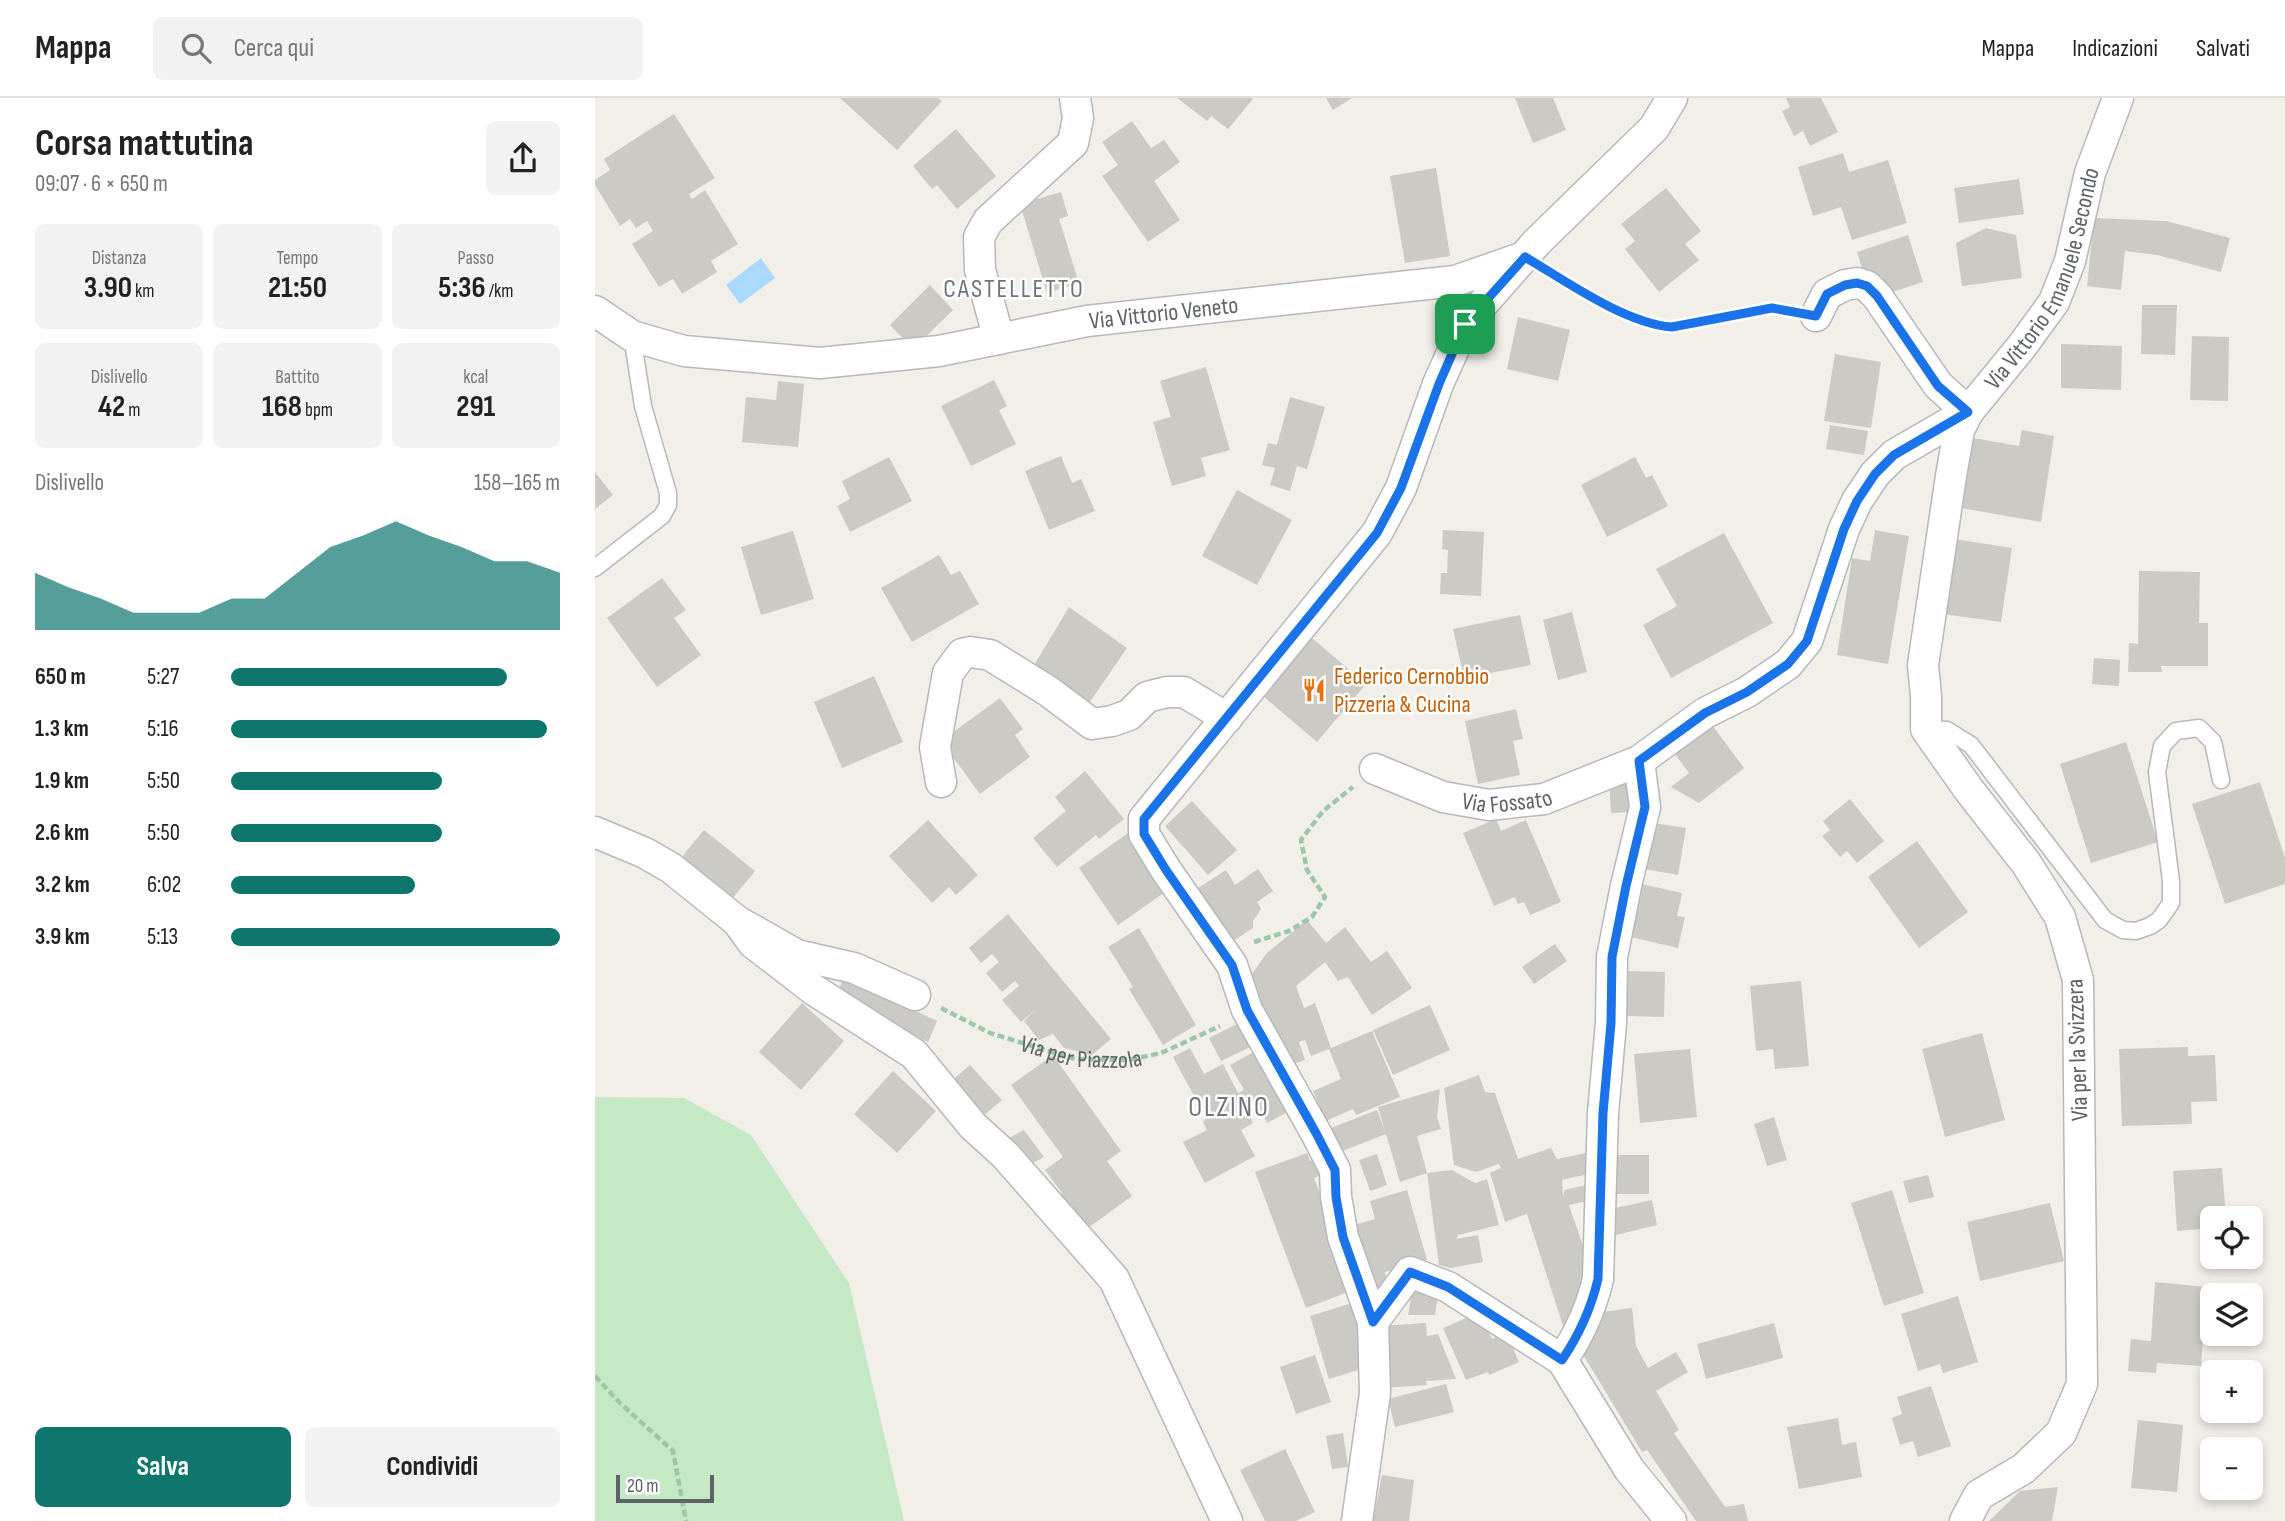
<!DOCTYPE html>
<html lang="it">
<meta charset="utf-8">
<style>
:root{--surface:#fff;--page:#f2f2f2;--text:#222;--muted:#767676;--line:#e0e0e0;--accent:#0f766e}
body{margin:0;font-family:"Sofia Sans Condensed",sans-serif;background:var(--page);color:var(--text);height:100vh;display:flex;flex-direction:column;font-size:26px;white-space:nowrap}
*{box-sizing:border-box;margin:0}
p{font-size:23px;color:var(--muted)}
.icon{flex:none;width:38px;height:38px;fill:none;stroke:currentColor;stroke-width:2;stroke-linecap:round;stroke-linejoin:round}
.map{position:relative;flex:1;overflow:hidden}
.panel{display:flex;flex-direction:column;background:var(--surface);width:595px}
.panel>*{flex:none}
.buttons{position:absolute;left:1605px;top:1108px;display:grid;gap:14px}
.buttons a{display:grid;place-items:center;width:63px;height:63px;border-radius:10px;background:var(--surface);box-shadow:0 4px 10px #0003;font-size:35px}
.scale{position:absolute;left:21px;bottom:18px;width:98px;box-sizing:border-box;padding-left:7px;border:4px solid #5f6368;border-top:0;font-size:19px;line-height:24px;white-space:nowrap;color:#5f6368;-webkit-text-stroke:5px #fff;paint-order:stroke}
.pin{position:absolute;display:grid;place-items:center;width:60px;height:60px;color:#fff;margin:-30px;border-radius:14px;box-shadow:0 4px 10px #0006}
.round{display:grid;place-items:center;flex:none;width:74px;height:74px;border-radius:10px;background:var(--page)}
.summary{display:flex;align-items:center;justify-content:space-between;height:119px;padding:0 35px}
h1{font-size:38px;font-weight:700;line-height:52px}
.stats{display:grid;grid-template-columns:repeat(3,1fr);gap:10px;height:119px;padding:7px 35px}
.stats div{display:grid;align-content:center;border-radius:10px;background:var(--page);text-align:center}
.stats b{font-size:30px;font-weight:700}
.stats small{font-size:19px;font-weight:400}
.stats p{font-size:19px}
.chart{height:196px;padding:14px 35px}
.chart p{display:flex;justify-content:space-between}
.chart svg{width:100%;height:126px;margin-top:7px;fill:var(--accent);opacity:.7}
.action{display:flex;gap:14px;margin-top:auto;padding:14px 35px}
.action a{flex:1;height:80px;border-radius:10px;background:var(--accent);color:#fff;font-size:28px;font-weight:700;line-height:80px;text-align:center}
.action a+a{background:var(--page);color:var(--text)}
ul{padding:0 35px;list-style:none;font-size:23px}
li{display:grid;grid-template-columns:112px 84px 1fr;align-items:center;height:52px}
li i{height:18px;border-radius:9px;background:var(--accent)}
header{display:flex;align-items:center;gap:42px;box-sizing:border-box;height:98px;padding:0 35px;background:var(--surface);border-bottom:2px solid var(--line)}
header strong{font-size:33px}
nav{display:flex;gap:38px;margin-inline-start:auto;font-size:24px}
.search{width:490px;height:63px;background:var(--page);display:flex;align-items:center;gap:18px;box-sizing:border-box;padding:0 24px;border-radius:10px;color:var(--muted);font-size:26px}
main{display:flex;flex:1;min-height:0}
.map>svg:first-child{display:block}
</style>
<header>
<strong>Mappa</strong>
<div class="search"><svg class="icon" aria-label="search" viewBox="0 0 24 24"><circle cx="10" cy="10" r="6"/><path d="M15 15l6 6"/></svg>Cerca qui</div>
<nav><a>Mappa</a><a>Indicazioni</a><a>Salvati</a></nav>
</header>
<main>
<section class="panel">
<div class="summary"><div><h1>Corsa mattutina</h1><p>09:07 · 6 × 650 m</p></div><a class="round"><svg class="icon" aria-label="share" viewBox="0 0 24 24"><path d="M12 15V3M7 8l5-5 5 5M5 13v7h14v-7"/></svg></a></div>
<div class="stats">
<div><p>Distanza</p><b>3.90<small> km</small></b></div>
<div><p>Tempo</p><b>21:50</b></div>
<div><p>Passo</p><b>5:36<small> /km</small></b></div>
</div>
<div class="stats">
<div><p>Dislivello</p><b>42<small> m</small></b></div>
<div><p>Battito</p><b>168<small> bpm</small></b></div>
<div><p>kcal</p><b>291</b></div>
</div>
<div class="chart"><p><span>Dislivello</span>158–165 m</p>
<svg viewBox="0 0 160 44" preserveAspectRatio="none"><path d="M0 44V24L10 29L20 33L30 38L40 38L50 38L60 33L70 33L80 24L90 15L100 11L110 6L120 11L130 15L140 20L150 20L160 24V44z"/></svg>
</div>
<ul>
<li><b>650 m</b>5:27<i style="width:84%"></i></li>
<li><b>1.3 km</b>5:16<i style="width:96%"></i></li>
<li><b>1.9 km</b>5:50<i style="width:64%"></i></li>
<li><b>2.6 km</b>5:50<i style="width:64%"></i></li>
<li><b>3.2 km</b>6:02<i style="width:56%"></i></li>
<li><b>3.9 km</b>5:13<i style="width:100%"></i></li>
</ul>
<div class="action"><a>Salva</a><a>Condividi</a></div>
</section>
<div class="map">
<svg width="1690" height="1423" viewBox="0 0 1690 1423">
<rect width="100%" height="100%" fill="#f1efe8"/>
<path fill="#c5e8c5" d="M0,999L89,1000L156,1037L254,1185L309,1423H0Z"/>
<path fill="#aadaff" d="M166,160L180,180L145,206L131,187Z"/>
<path fill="#cccac5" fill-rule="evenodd" d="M245,0H343L347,3L302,52Z
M582,0H656L658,1L633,31L616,18L612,23Z
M731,0H757L738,12Z
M920,0H958L971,32L938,45Z
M1191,0H1226L1243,34L1215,48L1208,33L1199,38L1187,13L1195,9Z
M79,16L120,80L94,96L97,101L110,92L143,146L116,163L122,174L87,196L78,181L64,189L37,146L58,133L52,123L41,130L35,121L25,128L0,87V82L15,72L9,61Z
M537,23L556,50L569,42L585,64L559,83L585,122L553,144L507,78L523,67L507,44Z
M361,31L401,78L362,111L342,87L337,91L318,68Z
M1248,55L1254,74L1293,62L1312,125L1257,142L1246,109L1218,118L1203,69Z
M841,70L855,158L810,165L795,78Z
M1424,81L1429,116L1364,125L1359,90Z
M1071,90L1106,133L1090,146L1104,162L1064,194L1030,151L1040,143L1026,126Z
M466,94L473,118L464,121L484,185L452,195L425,106Z
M1499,120L1571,123L1635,140L1626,174L1562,157L1530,153L1526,192L1492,188Z
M1391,130L1421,137L1427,180L1367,188L1361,145Z
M1313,137L1328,184L1291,196L1287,178L1271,183L1262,154Z
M335,187L358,212L318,251L295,227Z
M1547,207H1582L1580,257L1546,256Z
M923,219L975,232L963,283L912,271Z
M1597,238L1634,239L1633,303L1595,302Z
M1466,246L1527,248L1526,292L1466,290Z
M1240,256L1286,264L1276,330L1229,323Z
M611,269L635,352L606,360L611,378L577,388L558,324L576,319L565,283Z
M399,282L412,308L404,312L421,346L376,368L346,308Z
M183,283L209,286L203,349L147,344L151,299L181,302Z
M695,299L730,309L712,371L702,368L695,393L675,387L680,370L667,367L673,345L682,347Z
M1235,327L1273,333L1269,357L1231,351Z
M1427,332L1459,338L1446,424L1366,410L1378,340L1424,348Z
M466,358L477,385L486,381L500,413L454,432L430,373Z
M294,359L317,403L255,434L242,408L255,401L247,383Z
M1040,359L1051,380L1057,377L1073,408L1012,439L986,387Z
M0,374L18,397L0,411Z
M642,392L697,422L662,487L607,458Z
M848,432L889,434L886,498L845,496L846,475H852L853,452L847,451Z
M1280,432L1314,438L1293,566L1242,557L1257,460L1275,463Z
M198,433L219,501L166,517L146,449Z
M1129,435L1178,525L1076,580L1048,527L1082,508L1061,471Z
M1359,441L1417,450L1406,524L1348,516Z
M344,457L356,477L365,473L384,506L317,544L286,490Z
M1544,473L1605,474L1604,525H1613V568H1566L1567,574H1533L1534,545L1543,546Z
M67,480L91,512L79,520L106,557L62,589L12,520Z
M474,509L532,550L490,611L435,574Z
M977,514L992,574L963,582L948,522Z
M925,517L936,567L869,580L858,531Z
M717,540L771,586L722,644L668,598Z
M1499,560L1525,562L1524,588L1497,586Z
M279,578L308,644L247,670L219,604Z
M405,600L428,631L420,637L435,659L385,696L346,643Z
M921,611L928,641L918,643L925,677L883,686L870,623Z
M1114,623L1149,670L1104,705L1076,689L1094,675L1077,652Z
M1531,644L1563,744L1496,765L1465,666Z
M490,673L529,721L504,741L501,737L462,769L438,740L471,713L460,699Z
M1014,681H1034L1036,714L1016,715Z
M1665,684L1690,760V786L1630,806L1597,706Z
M1255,701L1289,743L1262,765L1252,753L1245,759L1227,738L1235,732L1228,723Z
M597,703L642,752L613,777L570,728Z
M901,721L906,733L931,722L966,804L935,817L929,804L923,806L920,799L899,808L868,735Z
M333,722L383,777L361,797L354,789L337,805L294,758Z
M1052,724L1091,730L1083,777L1044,770Z
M109,732L160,773L137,801L86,760Z
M533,735L573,792L523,827L484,770Z
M1322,743L1373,814L1324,850L1273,779Z
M663,771L678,793L662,804L666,811L658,823V830L632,847L597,794L631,772L640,787Z
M1042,785L1087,795L1082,818L1090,819L1083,850L1031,838Z
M413,816L516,941L497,957L469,950L458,936L444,942L429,923L440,912L426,924L407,902L424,888L420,883L407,894L391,875L404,864L397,856L386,865L374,850Z
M712,822L731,845L750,829L776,864L792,853L817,890L777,917L753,879L743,883L730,864L701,888L709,910L720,905L736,950L777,933L805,999L761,1017L758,1011L731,1023L718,993L746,981L734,951L716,958L710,942L704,944L710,962L690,969L669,924L654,880L672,855Z
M544,830L601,927L568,947L534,891L538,889L513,849Z
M960,846L972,863L939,886L927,869Z
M1031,873L1070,874L1069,919L1030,918Z
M249,879L342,923L333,944L240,901Z
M1206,883L1214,968L1180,971L1178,951L1161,953L1155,888Z
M207,905L249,943L206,992L164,954Z
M835,907L855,952L798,977L778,932Z
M652,921L664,945L626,963L614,940Z
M1387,935L1410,1022L1350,1039L1327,951Z
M1593,949V958L1620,957L1622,1003L1596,1004L1597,1026L1527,1028L1524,951Z
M595,950L609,976L628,966L643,995L649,992L635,967L666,950L702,1009L672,1025L661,1004L650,1010L658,1025L646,1032L660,1058L610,1085L588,1044L612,1032L608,1024L611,1020L578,959Z
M1095,951L1102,1019L1045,1025L1039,956Z
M458,957L526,1053L512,1063L537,1098L486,1135L461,1101L467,1095L450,1072L468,1059L416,987Z
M375,967L407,1002L386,1020L354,985Z
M298,973L341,1013L302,1055L259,1016Z
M884,977L890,994L900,995L923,1061L956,1050L962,1061L996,1054L1006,1100L974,1107L1002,1189L971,1237L932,1116L910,1124L895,1075L906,1070L904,1066L881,1074L859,1067L849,990ZM993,1076L995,1086L970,1092L968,1098L967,1082Z
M845,991L842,1019L846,1031L822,1038L832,1075L805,1084L791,1036L745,1054L736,1030L782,1012L790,1033L783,1009Z
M1179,1019L1192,1062L1172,1068L1159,1026Z
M429,1032L449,1059L427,1071L408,1043Z
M712,1055L715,1063L729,1058L735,1074L719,1080L761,1191L711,1210L660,1074Z
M782,1056L792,1087L775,1093L764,1062Z
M1016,1057H1054V1096H1016Z
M1627,1070L1631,1120H1617V1130L1582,1133L1578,1073Z
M857,1072L880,1085L892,1081L904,1127L863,1137L861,1141L883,1137L888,1164L855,1170L844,1167L832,1075Z
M1333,1077L1339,1099L1314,1105L1308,1083Z
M812,1092L832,1162L790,1174L793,1186L770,1193L752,1129L780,1121L775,1103Z
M1297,1092L1329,1195L1289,1208L1256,1105Z
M1057,1102L1062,1127L1017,1138L1011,1112Z
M1455,1105L1469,1163L1385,1183L1372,1124Z
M820,1180L844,1192L840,1217H813Z
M1560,1184L1612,1189L1606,1268L1562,1265L1561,1275L1533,1273L1536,1241L1556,1243Z
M1363,1198L1383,1264L1348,1275L1345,1266L1323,1273L1306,1216Z
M757,1205L776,1268L734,1281L715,1218Z
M1037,1210L1041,1248L1053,1270L1081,1254L1093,1274L1061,1293L1084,1332L1079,1335L1130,1409L1149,1406L1153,1423H1101L1052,1352L1047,1354L987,1255L1006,1214Z
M885,1214L897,1241L911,1234L924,1264L894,1277L893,1274L871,1282L848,1230Z
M831,1225L832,1238L843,1236L861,1281L831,1283L832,1287L789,1290L784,1228Z
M1179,1225L1188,1260L1111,1281L1102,1246Z
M720,1257L736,1304L701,1316L685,1269Z
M851,1286L859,1314L800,1329L793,1301Z
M1336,1288L1356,1348L1323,1359L1318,1343L1305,1347L1297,1320L1307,1316L1302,1299Z
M1243,1320L1247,1347L1261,1344L1267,1379L1204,1391L1192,1329Z
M1543,1322L1588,1327L1582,1394L1536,1390Z
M748,1335L753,1369L737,1371L731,1338Z
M690,1351L720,1414L701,1423H670L645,1372Z
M787,1377L819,1382L814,1423H778Z
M1463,1389L1457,1423H1394L1425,1393Z"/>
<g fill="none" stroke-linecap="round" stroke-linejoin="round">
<g stroke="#b5b8bc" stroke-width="19">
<path id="service" d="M0,470L67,418L73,407V395L48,308L37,238
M1331,631L1352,632L1376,647L1510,822L1528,832L1541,833L1555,828L1564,822L1576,805V783L1562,674L1567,648L1581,633L1604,630L1618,644L1626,682"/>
</g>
<g stroke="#b5b8bc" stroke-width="33">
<g id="minor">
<path id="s2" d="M0,213L37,238L89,253L225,265L344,253L492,223L860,183L929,159"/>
<path d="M1221,218L1232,196L1250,187L1262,185L1272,188L1282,198L1343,287L1373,314"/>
<path d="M404,241L385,172L384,139L393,123L478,45L483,20L480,0"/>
<path d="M1044,663L1050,709L1031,788L1017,859L1016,925L1008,1015L1003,1181C996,1211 984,1237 967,1262L1034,1371L1076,1423"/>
<path id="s3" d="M780,671L848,699L894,707L949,701L1044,663L1110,615L1152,594L1193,566L1212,543L1249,431L1262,403L1280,376L1299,357L1373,314L1427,248L1459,204L1475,163L1495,75L1523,0"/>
<path d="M346,684L340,649L353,575L367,556L375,554L395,557L453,593L497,626L517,623L534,617L552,599L572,594H589L632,620"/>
<path d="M0,734L50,755L76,770L142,823L202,857L259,870L320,897"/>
<path d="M142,823L158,845L219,892L319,956L378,1028L410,1057L519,1181L632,1423"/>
<path d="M778,1224L815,1174L853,1189L967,1262"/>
<path d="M762,1423L780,1295L778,1224L748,1139L741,1099L740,1072L721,1035L652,912L637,867L571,772L549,736V721L782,435L806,390L843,286L870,226L942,144L1059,30L1077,0"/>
<path d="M1370,1423L1384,1397L1428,1371L1466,1335L1487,1286L1483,882L1465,819L1431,765L1374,692L1331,631V598L1328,567L1356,378L1364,332L1373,314"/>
</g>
</g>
<g stroke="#9cc7a9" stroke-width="4.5" stroke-dasharray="7 3.5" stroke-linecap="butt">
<path d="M957,175C986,192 1047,232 1080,229C1117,226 1155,207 1192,213"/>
<path d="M659,844L694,833L717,819L730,799L712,772L706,742L728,713L758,689"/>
<path id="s1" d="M346,910L395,935L480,961L533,962L566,955L625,928"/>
<path d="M0,1278L26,1306L78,1353L91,1423"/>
</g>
<use href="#service" stroke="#fff" stroke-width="16"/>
<use href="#minor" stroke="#fff" stroke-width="30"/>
</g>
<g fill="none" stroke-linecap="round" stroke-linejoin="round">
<g stroke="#fff" stroke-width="14">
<path id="route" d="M930,159C971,183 1029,225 1077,229L1177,210L1221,218L1232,196L1250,187L1262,185L1272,188L1282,198L1343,288L1373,314L1299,357L1280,376L1262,403L1249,431L1212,543L1193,566L1152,594L1110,615L1044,663L1050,709L1031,788L1017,859L1016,925L1008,1015L1003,1181C996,1211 984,1237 967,1262L853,1189L815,1174L778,1224L748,1139L741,1099L740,1072L721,1035L652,912L637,867L571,772L549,736V721L782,435L806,390L844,286L870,226Z"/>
</g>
<use href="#route" stroke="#1a73e8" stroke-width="9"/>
</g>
<defs>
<g id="restaurant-bare" transform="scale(1.89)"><path d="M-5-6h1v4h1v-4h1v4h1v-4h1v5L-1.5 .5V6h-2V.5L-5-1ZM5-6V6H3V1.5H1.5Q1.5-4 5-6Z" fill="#e8710a" stroke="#fff" stroke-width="2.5" paint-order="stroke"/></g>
</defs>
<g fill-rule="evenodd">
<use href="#restaurant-bare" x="719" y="592"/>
</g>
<g text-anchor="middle" stroke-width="5" stroke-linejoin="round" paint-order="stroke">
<g font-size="24" fill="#5f6368" stroke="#fff">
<text dy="8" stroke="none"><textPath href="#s3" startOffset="936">Via Vittorio Emanuele Secondo</textPath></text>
<text dy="8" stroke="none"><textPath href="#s2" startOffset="583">Via Vittorio Veneto</textPath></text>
<text dy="8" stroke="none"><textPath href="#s3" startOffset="138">Via Fossato</textPath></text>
<text dy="8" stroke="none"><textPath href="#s1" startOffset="149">Via per Piazzola</textPath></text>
<text transform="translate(1482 952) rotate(-92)" y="8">Via per la Svizzera</text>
</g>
<g font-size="24" fill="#c56008" stroke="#fff" text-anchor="start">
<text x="739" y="586">Federico Cernobbio<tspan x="739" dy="28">Pizzeria &amp; Cucina</tspan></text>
</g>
<g font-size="26" letter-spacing="2" fill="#70757a" stroke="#fff">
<text x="419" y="199">CASTELLETTO</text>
</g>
<g font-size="28" letter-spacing="2" fill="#70757a" stroke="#fff">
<text x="634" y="1018">OLZINO</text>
</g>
</g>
</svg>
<div class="buttons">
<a><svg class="icon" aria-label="locate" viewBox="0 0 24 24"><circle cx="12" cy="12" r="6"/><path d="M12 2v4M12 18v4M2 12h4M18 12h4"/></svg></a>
<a><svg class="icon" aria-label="layers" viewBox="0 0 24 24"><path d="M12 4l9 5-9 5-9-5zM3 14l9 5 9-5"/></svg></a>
<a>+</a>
<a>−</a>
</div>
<div class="scale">20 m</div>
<div class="pin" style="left:870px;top:226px;background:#1e9e55"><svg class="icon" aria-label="arrive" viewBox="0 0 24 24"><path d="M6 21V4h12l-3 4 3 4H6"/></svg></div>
</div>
</main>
